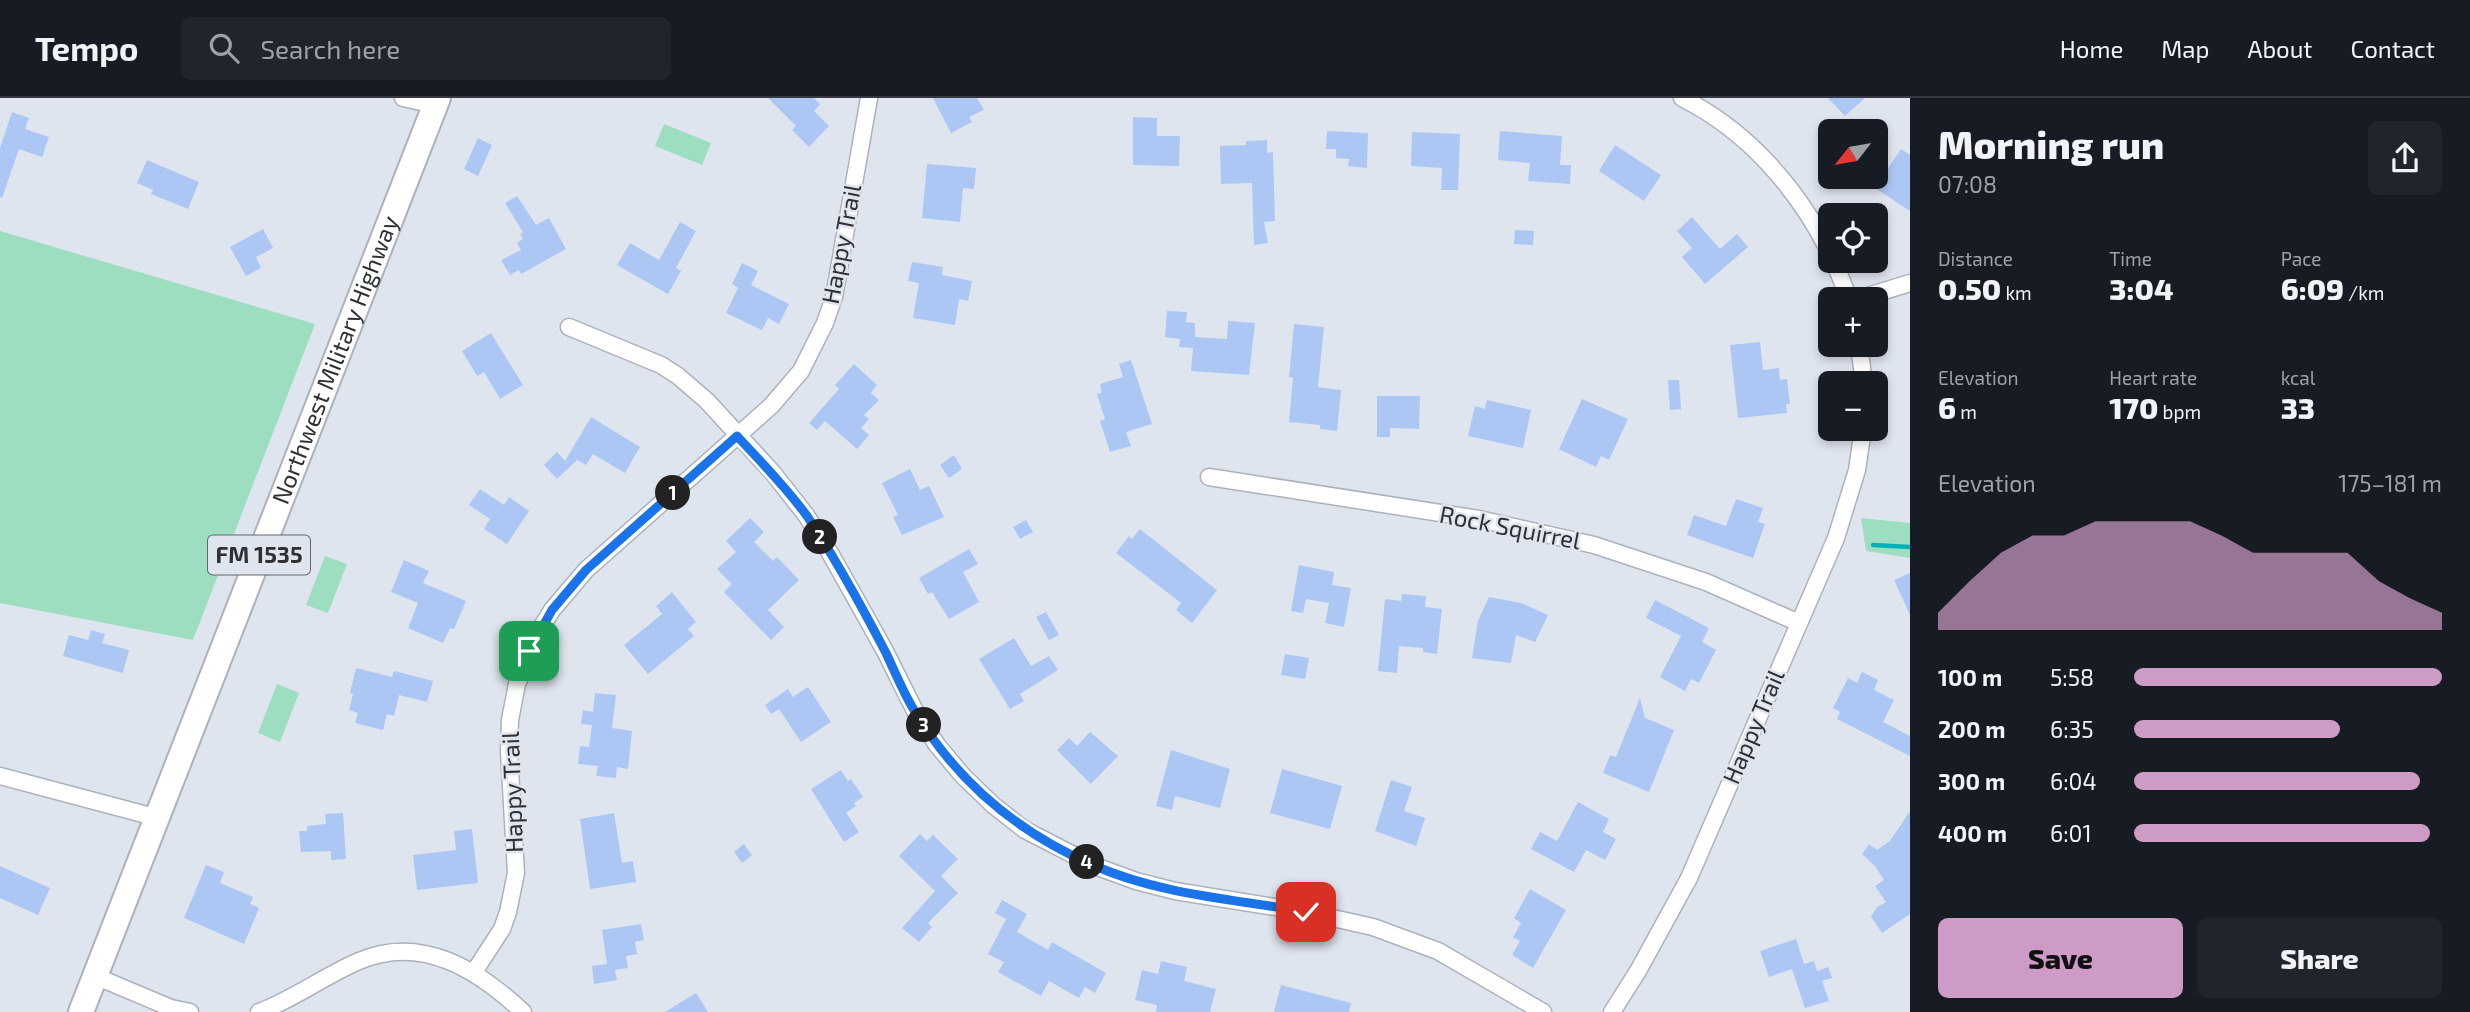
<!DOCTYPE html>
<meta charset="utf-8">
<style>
:root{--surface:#171b24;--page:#20242c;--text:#f1f3f6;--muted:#9ea1a6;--line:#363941;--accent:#cd9bc5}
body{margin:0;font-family:"Exo 2",sans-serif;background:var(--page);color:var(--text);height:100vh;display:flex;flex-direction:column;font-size:26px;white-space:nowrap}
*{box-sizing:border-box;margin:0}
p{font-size:23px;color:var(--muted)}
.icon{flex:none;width:38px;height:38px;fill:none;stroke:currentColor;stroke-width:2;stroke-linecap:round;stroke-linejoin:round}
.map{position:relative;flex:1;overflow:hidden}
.panel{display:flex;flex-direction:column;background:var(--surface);width:560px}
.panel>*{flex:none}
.needle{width:46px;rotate:239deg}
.fabs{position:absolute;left:1818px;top:21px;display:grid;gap:14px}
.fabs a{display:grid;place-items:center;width:70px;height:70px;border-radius:10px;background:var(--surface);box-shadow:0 4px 10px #0003;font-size:35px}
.pin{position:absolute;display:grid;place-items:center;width:60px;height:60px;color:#fff;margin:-30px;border-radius:14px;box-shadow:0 4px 10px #0006}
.km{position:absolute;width:35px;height:35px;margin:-18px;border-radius:50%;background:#222;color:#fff;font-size:19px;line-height:35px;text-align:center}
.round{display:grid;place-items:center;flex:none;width:74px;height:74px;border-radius:10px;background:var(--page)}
.headline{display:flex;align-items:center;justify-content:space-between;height:119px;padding:0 28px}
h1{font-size:38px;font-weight:800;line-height:52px}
.metrics{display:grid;grid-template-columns:repeat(3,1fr);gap:10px;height:119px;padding:7px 28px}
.metrics div{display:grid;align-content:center}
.metrics b{font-size:30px;font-weight:800}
.metrics small{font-size:19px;font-weight:400}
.metrics p{font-size:19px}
.chart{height:196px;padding:14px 28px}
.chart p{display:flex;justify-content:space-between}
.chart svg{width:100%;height:126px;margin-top:7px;fill:var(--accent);opacity:.7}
.cta{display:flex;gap:14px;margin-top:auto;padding:14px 28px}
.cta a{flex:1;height:80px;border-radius:10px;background:var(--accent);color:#111;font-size:28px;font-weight:800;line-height:80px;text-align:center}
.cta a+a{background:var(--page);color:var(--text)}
ul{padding:0 28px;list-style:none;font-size:23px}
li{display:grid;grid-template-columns:112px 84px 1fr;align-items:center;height:52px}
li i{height:18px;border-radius:9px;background:var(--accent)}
header{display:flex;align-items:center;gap:42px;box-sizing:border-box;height:98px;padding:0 35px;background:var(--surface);border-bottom:2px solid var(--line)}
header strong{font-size:33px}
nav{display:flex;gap:38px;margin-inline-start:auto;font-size:24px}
.search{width:490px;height:63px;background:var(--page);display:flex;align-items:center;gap:18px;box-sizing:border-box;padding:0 24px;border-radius:10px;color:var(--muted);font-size:26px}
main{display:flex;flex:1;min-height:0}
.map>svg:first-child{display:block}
</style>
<header>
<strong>Tempo</strong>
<div class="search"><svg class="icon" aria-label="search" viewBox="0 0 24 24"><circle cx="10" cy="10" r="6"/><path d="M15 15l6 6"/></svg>Search here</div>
<nav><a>Home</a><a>Map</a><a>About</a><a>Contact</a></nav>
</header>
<main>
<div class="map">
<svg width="1910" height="914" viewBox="0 0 1910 914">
<rect width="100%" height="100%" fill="#dfe5ef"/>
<path fill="#9cdebf" d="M664,26L711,45L702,67L655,48Z
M0,133L315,226L193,542L0,505Z
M1861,420L1910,425V460L1866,453Z
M325,458L347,466L328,515L306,507Z
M277,586L299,595L280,644L258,635Z"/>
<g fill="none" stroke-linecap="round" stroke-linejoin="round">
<path stroke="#03b0ba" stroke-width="4.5" d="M1873,447L1910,449"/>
</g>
<path fill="#adc7f4" d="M768,0H814L820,6L814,13L829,28L809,49L792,32L796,28Z
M933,0H977L984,12L969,19L972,24L951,35Z
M1828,0H1865L1845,18Z
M12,14L29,20L25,31L49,39L42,59L19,51L2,100L0,99V50Z
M1133,19L1157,20V38H1180L1179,68L1133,67Z
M1327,33L1368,35L1367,70L1348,68L1349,61L1336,60V51H1326Z
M1500,33L1562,38L1560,67H1571L1570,86L1528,83L1530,65L1498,62Z
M1412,34L1460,36L1458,92H1441L1442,70L1411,68Z
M478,40L492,47L478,78L464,71Z
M1267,42V55L1273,54L1275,123L1264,124L1268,145L1254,147L1252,85L1221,86L1220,48L1246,47V43Z
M1615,47L1661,77L1644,103L1599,73Z
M1901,51L1910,57V113L1875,90Z
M147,62L199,84L188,111L151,96L153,92L137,85Z
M927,66L976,70L974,91L963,90L960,124L922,120Z
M517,98L536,127L549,120L566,151L521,176L519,172L510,177L501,162L521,152L517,145L523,141L520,136L523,134L505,105Z
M1692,119L1720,151L1737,136L1748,149L1705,186L1682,159L1692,150L1677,133Z
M680,124L696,133L676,170L681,173L668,196L617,167L630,145L659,162Z
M263,131L273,150L256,159L261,170L246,178L230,149Z
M1515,132L1534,133L1533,147L1514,146Z
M912,164L943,169L942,177L972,183L968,203L959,201L955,227L913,220L919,185L908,183Z
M742,165L758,173L751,187L789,206L779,226L768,220L762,232L726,215L738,190L732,186Z
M1167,213L1187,214L1186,224L1195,225V239L1227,241L1228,223L1255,225L1249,277L1191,273L1193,250L1179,249L1180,241L1165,239Z
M1294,226L1324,229L1318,289L1341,292L1337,333L1320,331V327L1289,324L1293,280L1289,279Z
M491,235L523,287L500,301L484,274L477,278L462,253Z
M1760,244L1763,272L1779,270L1780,282L1787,281L1790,306H1786L1787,315L1738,320L1730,247Z
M1131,262L1152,326L1126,334L1131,348L1110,354L1100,323L1105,321L1097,296L1102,295L1100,286L1123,279L1119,266Z
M854,266L877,287L871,295L879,302L864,317L869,321L861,330L869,337L857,351L825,323L817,332L809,325L839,291L835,287Z
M1668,282H1679L1681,311L1670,312Z
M1377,298H1420L1419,331L1390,330V339H1377Z
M1582,301L1628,321L1609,362L1601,358L1596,369L1559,351Z
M1487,302L1531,312L1523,350L1468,338L1475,308L1485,311Z
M591,319L640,349L625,375L593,356L586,367L577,362L557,381L544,367L557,354L565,363Z
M954,357L962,371L949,380L940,367Z
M910,371L920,392L929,388L944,419L902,437L893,419L898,417L882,385Z
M480,391L504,407L509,399L529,413L507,446L484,431L490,421L469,407Z
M1736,401L1763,410L1758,424L1765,426L1753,460L1687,437L1694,417L1726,428Z
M750,420L764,434L754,444L773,463L777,459L799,482L768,512L784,529L771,542L724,494L732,486L717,471L736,454L726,443Z
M1026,422L1033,434L1020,441L1013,429Z
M1140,431L1217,492L1192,525L1176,512L1181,505L1116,455L1129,438L1132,441Z
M969,451L978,466L963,474L979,504L949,521L932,494L928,496L919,480Z
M404,462L429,473L423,485L466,503L454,531L450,530L443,545L408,530L418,505L391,494Z
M1299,467L1334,474L1332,487L1351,490L1344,529L1325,525L1329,505L1306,501L1303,515L1291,513Z
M1910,475V517L1894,482Z
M672,494L696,524L688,531L694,538L648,576L624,547L662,516L656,508Z
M1402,496L1426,498L1425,509L1442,511L1437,556L1423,554V550L1399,548L1397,575L1378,573L1385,501L1401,503Z
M1489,499L1521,505L1548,517L1535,544L1516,537L1511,565L1472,560L1478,523Z
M1655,502L1709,530L1702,544L1716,552L1699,585L1691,581L1685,593L1660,579L1681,538L1646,520Z
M1046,514L1059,537L1049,542L1036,519Z
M91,532L105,536L102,545L129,552L123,575L63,558L69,537L88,542Z
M1014,540L1031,568L1049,558L1058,572L1020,596L1024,603L1010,611L979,561Z
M1285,556L1309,560L1305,581L1281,577Z
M356,570L392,579L394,573L433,583L427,604L399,597L394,618L387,616L383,632L355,625L358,615L349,612L353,596L350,595Z
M1862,574L1878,582L1874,592L1894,602L1883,624L1910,638V658L1837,621L1840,614L1833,610L1848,580L1857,585Z
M808,589L831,624L801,644L779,611L771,616L765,607L788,591L793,599Z
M595,595L616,597L612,630L632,633L628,671L617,669L616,680L596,678L598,668L578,666L580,648L589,649L592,627L581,626L583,612L593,614Z
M1640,600L1645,620L1674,632L1649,694L1603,675L1610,657L1616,659Z
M1090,634L1118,658L1091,686L1057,652L1069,640L1077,648Z
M1171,652L1230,671L1220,710L1175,698L1172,712L1156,708Z
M1282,671L1342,688L1330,731L1270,715Z
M841,672L848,683L851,681L863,699L854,705L856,708L846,715L859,734L844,744L811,691Z
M1391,682L1412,689L1404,713L1425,720L1416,748L1375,733Z
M1578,704L1609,721L1603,734L1616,741L1605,762L1586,752L1574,774L1531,751L1540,734L1557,743Z
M1910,713V816L1882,835L1871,819L1877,809L1886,804L1875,788L1884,782L1875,768L1862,756L1869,746L1877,752L1890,743Z
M343,715L346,761L331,762V753L301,754L299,733H307V728L326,726L325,716Z
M614,715L622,765L633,763L636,784L590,791L580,721Z
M472,731L478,785L417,792L413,757L456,752L454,733Z
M920,736L927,743L933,737L958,761L941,778L958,795L928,825L932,829L919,844L902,830L935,793L899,758Z
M744,746L752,757L742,765L734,754Z
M206,767L224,774L220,785L253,799L250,806L259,810L244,846L184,820Z
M0,768L50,790L38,817L0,800Z
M1530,791L1566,812L1533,870L1512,857L1520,843L1513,839L1521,825L1514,820Z
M1002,802L1027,816L1017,834L1048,852L1052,844L1106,875L1095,895L1085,889L1079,900L1049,883L1041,898L998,874L1004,864L988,856L1006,821L995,815Z
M641,826L644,842L635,844L637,856L626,858L628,870L615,872L617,882L594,886L592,868L607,866L602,832Z
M1796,841L1804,866L1814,863L1817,873L1828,869L1832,880L1822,883L1829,903L1805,910L1792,871L1769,879L1760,853Z
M1161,863L1187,869L1184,883L1216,891L1210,914H1156L1157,907L1135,902L1142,872L1158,876Z
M1281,887L1351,905L1349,914H1274Z
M696,895L708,914H665Z"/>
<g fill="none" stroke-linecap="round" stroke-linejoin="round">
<g stroke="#acb2bb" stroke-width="19">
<path id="street" d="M403,0L435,7
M1682,0C1748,33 1797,90 1830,155
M1834,163L1849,201
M1858,201L1910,185
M569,229L661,267L678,278L707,303L773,375L806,417L830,455L885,553L915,613L937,647L963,678L993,707L1025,732L1095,768L1136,783L1175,793L1306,814L1373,829L1438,853L1543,914
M1859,247L1864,285
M1209,379L1479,421L1594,447L1706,484L1799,525
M0,678L158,720
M474,874L502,831L508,814L516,775L509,654L510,622L517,586L539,533L552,512L586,472L771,308L801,273L825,225L834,199L869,0
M95,878L171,910L190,914
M259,914C294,901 324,878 359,863C422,836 478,872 523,914
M1612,914L1638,873L1689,780L1836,440L1857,372L1863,331"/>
</g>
<g stroke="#acb2bb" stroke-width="28">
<g id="primary">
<path id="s1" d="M81,914L438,0"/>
</g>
</g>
<use href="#street" stroke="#fff" stroke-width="16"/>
<use href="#primary" stroke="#fff" stroke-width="24"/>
</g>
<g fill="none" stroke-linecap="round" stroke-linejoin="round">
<g stroke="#fff" stroke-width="14">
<path id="route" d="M529,553L552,512L586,472L737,338C761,364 786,389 807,418C836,461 862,509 886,555C895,574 903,594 914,612C957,684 1018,735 1095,768C1162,797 1235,801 1306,814"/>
</g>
<use href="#route" stroke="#1a73e8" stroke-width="9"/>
</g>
<g text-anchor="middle" stroke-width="5" stroke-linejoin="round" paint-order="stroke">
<rect fill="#dfe5ef" stroke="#63666c" stroke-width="2" x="208" y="437.5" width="102" height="39" rx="5"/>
<g font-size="23" font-weight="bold" fill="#2e3034">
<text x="259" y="465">FM 1535</text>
</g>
<g font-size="24" fill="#2e3034" stroke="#dfe5ef">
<text transform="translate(842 146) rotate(-79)" y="8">Happy Trail</text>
<text dy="8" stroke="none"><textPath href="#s1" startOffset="700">Northwest Military Highway</textPath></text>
<text transform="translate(1510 430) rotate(11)" y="8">Rock Squirrel</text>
<text transform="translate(1754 629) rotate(-67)" y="8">Happy Trail</text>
<text transform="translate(513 694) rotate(-92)" y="8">Happy Trail</text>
</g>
</g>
</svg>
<div class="fabs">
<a><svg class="needle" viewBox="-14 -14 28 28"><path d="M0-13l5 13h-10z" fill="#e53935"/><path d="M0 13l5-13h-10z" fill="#9ea1a6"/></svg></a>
<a><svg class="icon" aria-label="locate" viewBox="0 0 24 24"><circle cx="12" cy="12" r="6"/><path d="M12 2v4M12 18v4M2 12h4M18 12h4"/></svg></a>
<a>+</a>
<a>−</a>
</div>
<div class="pin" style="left:529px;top:553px;background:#1e9e55"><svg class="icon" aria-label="arrive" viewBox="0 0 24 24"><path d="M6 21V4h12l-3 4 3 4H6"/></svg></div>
<div class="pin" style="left:1306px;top:814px;background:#d93025"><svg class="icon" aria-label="check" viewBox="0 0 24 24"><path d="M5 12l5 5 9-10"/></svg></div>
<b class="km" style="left:673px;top:395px">1</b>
<b class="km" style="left:820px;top:439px">2</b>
<b class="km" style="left:924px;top:627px">3</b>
<b class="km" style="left:1087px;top:764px">4</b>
</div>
<section class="panel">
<div class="headline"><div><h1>Morning run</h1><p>07:08</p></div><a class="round"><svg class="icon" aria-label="share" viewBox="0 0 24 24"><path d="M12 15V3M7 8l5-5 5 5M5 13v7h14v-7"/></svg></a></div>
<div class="metrics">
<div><p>Distance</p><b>0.50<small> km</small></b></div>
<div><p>Time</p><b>3:04</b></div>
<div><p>Pace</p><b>6:09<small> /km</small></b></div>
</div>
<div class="metrics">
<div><p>Elevation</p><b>6<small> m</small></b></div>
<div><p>Heart rate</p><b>170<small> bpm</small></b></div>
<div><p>kcal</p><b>33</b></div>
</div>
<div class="chart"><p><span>Elevation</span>175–181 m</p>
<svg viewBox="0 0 160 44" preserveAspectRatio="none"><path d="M0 44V38L10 27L20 17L30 11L40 11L50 6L60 6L70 6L80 6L90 11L100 17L110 17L120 17L130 17L140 27L150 33L160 38V44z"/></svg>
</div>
<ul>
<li><b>100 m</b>5:58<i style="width:100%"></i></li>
<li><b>200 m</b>6:35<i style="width:67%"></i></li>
<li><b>300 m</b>6:04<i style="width:93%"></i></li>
<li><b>400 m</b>6:01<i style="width:96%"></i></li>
</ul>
<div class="cta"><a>Save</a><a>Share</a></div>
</section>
</main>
